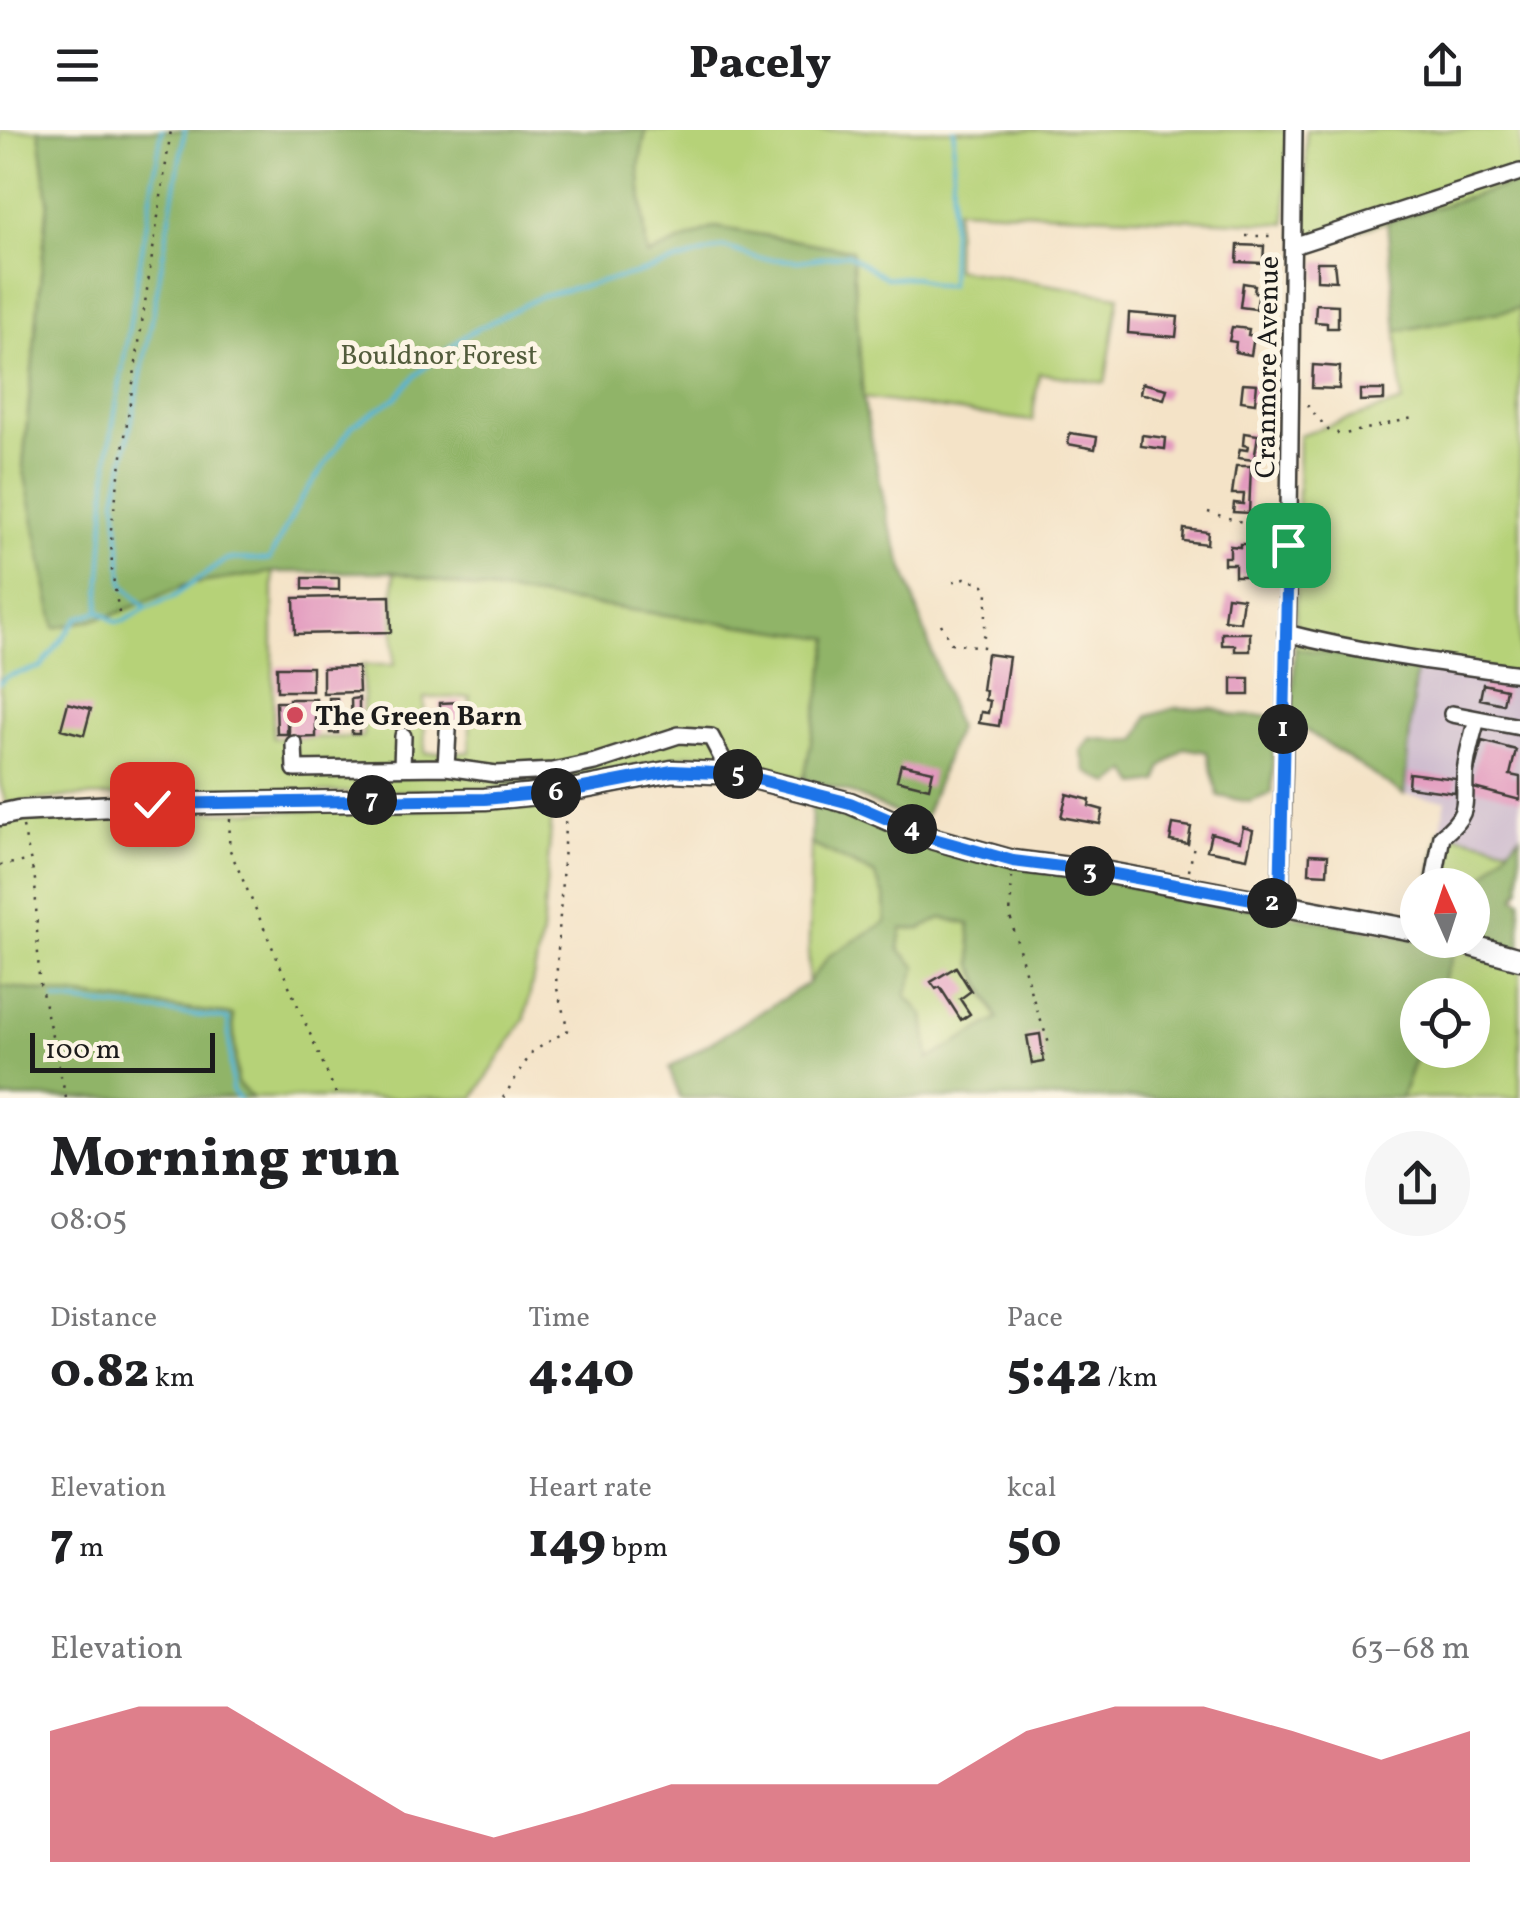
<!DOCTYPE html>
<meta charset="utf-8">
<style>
:root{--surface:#fff;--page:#f6f6f6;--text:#202124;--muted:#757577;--accent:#d1495b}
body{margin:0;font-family:Vollkorn,serif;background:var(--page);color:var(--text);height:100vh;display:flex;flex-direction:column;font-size:38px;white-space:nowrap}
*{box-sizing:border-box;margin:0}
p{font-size:32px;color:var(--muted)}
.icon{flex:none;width:55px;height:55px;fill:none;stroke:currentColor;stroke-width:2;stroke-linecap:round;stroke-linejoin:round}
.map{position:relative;height:968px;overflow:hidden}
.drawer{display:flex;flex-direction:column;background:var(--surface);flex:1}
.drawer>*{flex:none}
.needle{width:65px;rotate:357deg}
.buttons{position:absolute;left:1400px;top:738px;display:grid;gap:20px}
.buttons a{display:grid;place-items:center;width:90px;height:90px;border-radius:50%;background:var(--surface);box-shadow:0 10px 40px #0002;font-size:50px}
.scale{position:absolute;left:30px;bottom:25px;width:185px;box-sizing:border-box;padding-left:10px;border:5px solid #1c1c1c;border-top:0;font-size:28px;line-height:35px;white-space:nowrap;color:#1c1c1c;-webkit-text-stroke:8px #fcf5e5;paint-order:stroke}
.pin{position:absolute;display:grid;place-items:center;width:85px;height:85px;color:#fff;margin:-42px;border-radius:20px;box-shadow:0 5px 15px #0006}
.km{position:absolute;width:50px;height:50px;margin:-25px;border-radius:50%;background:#222;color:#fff;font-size:28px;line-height:50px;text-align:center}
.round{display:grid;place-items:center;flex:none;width:105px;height:105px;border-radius:52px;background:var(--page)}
.head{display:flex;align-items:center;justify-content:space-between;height:170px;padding:0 50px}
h1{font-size:55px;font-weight:800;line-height:75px}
.figures{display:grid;grid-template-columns:repeat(3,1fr);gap:15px;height:170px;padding:10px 50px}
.figures div{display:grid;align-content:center}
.figures b{font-size:50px;font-weight:800}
.figures small{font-size:28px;font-weight:400}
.figures p{font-size:28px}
.chart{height:280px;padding:20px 50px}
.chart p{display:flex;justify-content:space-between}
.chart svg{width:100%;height:180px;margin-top:10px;fill:var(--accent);opacity:.7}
header{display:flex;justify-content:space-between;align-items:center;height:130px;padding:0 50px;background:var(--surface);font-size:45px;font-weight:800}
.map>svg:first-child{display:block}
</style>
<header><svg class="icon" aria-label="menu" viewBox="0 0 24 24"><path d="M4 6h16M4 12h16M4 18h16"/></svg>Pacely<svg class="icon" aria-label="share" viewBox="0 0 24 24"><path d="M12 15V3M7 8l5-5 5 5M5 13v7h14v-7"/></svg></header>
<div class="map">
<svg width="1520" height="968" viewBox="0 0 1520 968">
<rect width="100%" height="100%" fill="#fcf5e5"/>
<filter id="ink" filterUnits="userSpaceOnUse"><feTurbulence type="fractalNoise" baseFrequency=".01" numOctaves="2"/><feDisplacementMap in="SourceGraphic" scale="20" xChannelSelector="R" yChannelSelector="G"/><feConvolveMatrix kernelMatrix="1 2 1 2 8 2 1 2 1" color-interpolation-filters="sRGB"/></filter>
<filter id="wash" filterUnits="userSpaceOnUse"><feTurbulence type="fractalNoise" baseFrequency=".0048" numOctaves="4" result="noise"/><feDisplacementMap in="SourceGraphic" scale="40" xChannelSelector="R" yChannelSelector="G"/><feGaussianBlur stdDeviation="2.25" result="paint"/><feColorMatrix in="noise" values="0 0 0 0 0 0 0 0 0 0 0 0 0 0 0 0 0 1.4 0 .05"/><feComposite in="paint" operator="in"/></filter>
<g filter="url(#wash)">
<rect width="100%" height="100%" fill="#f4e3c7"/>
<path fill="#cfbdcf" d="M1416,537L1520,554V705L1510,717L1440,701L1446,670L1405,665Z"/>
<path fill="#b6d278" stroke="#69774a" stroke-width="2.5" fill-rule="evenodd" d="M0,0H39L48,70L23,336L113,485L185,455L273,442V608L363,607V535H394V442L474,458L831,508L804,649L714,627L691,624L577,651L486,660L66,667L6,674L0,654ZM470,567V622L425,623L424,568Z
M646,0H1287L1286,94L956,79L955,139L1119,166L1105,253L1039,243L1032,291L863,268L851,121L716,97L647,126L639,36Z
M1306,0H1520V52L1306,116Z
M1520,178V554L1295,518L1299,305L1402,272L1397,201Z
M553,673L542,804L525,888L474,968H253L237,953L232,885L0,856V689L30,684L422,679Z
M1440,701L1510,717L1476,755L1473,770L1472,755H1429Z
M811,714L874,744L885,767L886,792L862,809L808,854Z
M941,788L969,794L973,835L986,866L999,889L929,930L924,886L906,865L899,819L901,799H921Z
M1456,819L1520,836V968H1401L1418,920H1472V865H1438Z"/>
<path fill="#90b468" stroke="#566842" stroke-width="2.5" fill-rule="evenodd" d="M39,0H646L639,36L647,126L715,97L852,120L863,268L888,391L957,598L922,695L851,663L804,649L830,508L474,458L394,442H273L186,455L113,485L55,498L23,336L48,71Z
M1520,52V178L1397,201L1387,92Z
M1295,518L1416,537L1404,665L1292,591Z
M1175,578H1213L1236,586H1269L1274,601L1272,663L1250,672L1218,666L1207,622L1184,618L1161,638L1158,652L1137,655L1128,641L1111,654L1087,642L1081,621L1091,608L1119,611L1137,610L1148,586Z
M812,670L1110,751L1423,810L1456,819L1438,865H1418V920L1401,968H680L669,938L807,854L829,826L886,792L885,767L874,744L811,714ZM941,788L969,794L973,835L998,889L929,929L924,886L906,865L917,837L899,819L902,799H921Z
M1520,705V758L1515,767L1520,770V822L1473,808V770L1476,755Z
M0,856L233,885L237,953L253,968H0Z"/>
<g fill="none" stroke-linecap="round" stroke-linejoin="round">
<path stroke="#56b5d4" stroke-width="4" d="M146,478L123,454L116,369L151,195L185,0
M99,480L109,319L162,0
M99,481L116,492L124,491L146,478L173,467L227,429L269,430L301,369L353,295L395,268L416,245L464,206L541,166L635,144L724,117L757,128L799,131L847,124L886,148L915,147L934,155H950L954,0
M0,553L6,547L41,537L78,488L99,481
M55,870L228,889L232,961L239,968"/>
</g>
<g id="blocks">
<path fill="#e298be" d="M1238,115L1264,116L1263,133L1237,132Z
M1317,132H1334L1336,151L1317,150Z
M1243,153L1255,155L1254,162L1259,163L1256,179L1240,177Z
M1316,174L1338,175V198H1327V193L1315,192Z
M1129,183L1178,187L1176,207L1128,203Z
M1232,197L1249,199L1248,205L1254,206L1251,225L1235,222L1236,212L1229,211Z
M1313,235L1340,237L1339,259L1312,258Z
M1142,253L1167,259L1164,269L1140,263Z
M1243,253L1257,254L1255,273L1241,271Z
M1360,260H1384V270L1360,271Z
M1070,303L1097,307L1095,319L1068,314Z
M1244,303L1258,305L1254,330L1238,328L1240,319L1247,320L1248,316L1243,315Z
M1142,305L1166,308L1165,319L1141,316Z
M1236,336H1251L1249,383L1233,382L1234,373L1243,374L1244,364H1232Z
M1184,399L1208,402L1207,414L1183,411Z
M1240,414H1254L1252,446H1235V434H1224V427H1230V416L1240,417Z
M303,448H339V460L303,459Z
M390,466L391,502L295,504L294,468Z
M1227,466L1243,468L1240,492L1224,490Z
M1222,503H1250V521H1235V515H1222Z
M987,524L1009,527L999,596L979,593L981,582L988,583L990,571L985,570L986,561L982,560Z
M277,537H312V561H277Z
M358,537L359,562L323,563V538Z
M1232,548H1249V565H1232Z
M1483,554L1506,559L1503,574L1480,569Z
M329,568H337L338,603H330Z
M359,568V604H352L351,569Z
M289,569H316V607L289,608Z
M276,572H287V604H277Z
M462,572L463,596L440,597V573Z
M68,573L91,579L84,605L61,599Z
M1482,611L1516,620L1510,645L1520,647V670L1470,657Z
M901,634L933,641L929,658L897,650Z
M1409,643L1456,649L1455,663L1408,657Z
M1067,664L1090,670L1089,676L1103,680L1100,694L1061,687Z
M1173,694L1191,697L1188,714L1170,711Z
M1243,697L1253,700L1247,728L1207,720L1211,703L1240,711Z
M1310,724L1328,725L1327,744L1309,743Z
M956,837L971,861L960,869L970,884L961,890L940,857L936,859L931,852Z
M1040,904L1044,932L1032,934L1027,906Z"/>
</g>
</g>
<g filter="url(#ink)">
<use href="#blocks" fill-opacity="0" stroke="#3c3a36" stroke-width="2.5"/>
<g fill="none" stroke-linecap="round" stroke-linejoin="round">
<g stroke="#3c3a36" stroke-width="20">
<path id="minor" d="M1293,116L1520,42
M1286,503C1364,523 1441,533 1520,544
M1452,584L1520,597
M294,614L295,639L446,637L496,644L553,641L595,632L679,605L711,607L722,628V643
M402,637L403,606
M446,637L448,601
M1433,755L1442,706C1475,680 1461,670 1466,635C1468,620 1473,604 1477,589
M1280,775L1288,463L1294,0"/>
</g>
<g stroke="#3c3a36" stroke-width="25">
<path id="major" d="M0,685L18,681L152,674L485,669L568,661L672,641L738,644L850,673L934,709L1013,731L1109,743L1418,801
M1451,810L1520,829"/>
</g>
<path stroke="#3c3a36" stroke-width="2.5" stroke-dasharray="2.5 8" stroke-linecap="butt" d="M1246,106H1276
M1265,167L1267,189H1275
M1307,275L1330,302L1345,304L1417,287
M1208,382L1242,392L1277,394
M119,483L112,441L111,399L171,0
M941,494L951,513L983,517L988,463L984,455L965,448L951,452
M230,689L229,718L338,968
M23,697L35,750L39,849L66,968
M0,735L29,731
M1189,741L1194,715
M1012,747L1010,786L1031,863L1051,919
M503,968L532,922L568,900L556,855L566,679"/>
<use href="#minor" stroke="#fff" stroke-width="15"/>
<use href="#major" stroke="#fff" stroke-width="20"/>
</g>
</g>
<g fill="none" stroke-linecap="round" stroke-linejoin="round" filter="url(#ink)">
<g stroke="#fff" stroke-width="20">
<path id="route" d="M152,674L485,669L568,661L672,641L738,644L850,673L934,709L1013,731L1109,743L1280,774L1288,415"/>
</g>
<use href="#route" stroke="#1a73e8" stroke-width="12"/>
</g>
<circle fill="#d1495b" stroke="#fcf5e5" stroke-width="4" cx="295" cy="585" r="10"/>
<g text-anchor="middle" stroke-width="10" stroke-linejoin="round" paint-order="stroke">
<g font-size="28" fill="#525c3c" stroke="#fcf5e5">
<text x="439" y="234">Bouldnor Forest</text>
</g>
<g font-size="28" fill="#1c1c1c" stroke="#fcf5e5">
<text transform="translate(1266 237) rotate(-89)" y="10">Cranmore Avenue</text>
</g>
<g font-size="28" font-weight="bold" fill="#1c1c1c" stroke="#fcf5e5" text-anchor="start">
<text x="315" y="595">The Green Barn</text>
</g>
</g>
</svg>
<div class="buttons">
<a><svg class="needle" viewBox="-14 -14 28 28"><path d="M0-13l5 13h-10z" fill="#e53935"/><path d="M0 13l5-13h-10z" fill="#757577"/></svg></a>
<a><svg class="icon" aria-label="locate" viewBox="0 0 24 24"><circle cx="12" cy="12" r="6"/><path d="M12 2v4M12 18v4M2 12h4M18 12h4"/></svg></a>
</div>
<div class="scale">100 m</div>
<div class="pin" style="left:1288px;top:415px;background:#1e9e55"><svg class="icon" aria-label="arrive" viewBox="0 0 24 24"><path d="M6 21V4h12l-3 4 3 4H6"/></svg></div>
<div class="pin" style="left:152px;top:674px;background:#d93025"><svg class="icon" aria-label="check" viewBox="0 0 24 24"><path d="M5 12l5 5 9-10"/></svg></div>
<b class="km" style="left:1283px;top:599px">1</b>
<b class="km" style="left:1272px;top:773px">2</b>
<b class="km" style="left:1090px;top:741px">3</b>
<b class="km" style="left:912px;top:699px">4</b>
<b class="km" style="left:738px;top:644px">5</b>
<b class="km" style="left:556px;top:663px">6</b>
<b class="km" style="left:372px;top:670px">7</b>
</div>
<section class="drawer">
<div class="head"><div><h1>Morning run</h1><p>08:05</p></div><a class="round"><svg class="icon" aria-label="share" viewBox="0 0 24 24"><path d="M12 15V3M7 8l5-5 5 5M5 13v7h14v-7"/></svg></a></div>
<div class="figures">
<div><p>Distance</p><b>0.82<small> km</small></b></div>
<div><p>Time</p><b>4:40</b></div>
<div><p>Pace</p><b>5:42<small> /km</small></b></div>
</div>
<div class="figures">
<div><p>Elevation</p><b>7<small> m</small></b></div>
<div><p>Heart rate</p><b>149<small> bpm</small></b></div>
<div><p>kcal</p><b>50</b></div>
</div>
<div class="chart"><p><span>Elevation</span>63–68 m</p>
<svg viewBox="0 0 160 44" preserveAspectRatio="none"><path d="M0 44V12L10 6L20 6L30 19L40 32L50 38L60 32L70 25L80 25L90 25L100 25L110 12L120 6L130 6L140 12L150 19L160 12V44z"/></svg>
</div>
</section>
